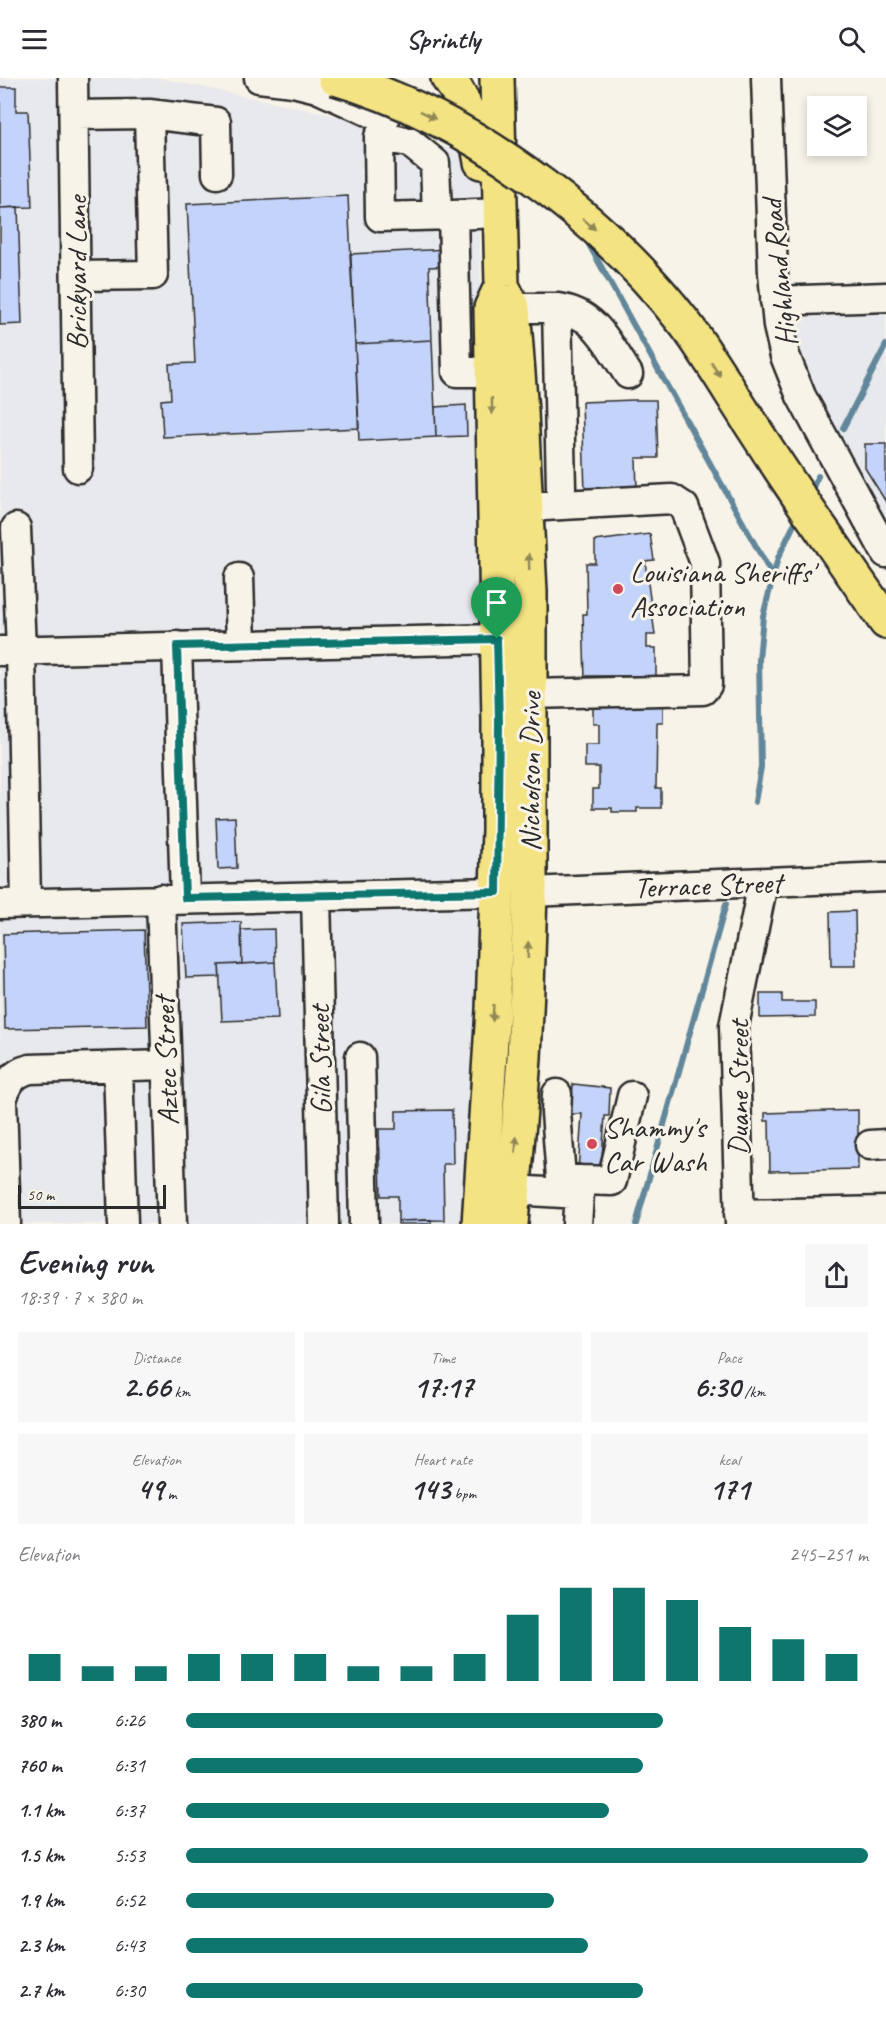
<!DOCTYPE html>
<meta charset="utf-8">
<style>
:root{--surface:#fff;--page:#f7f7f7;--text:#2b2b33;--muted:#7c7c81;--accent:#0f766e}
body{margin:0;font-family:Caveat,sans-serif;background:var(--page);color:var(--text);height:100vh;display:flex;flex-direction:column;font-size:22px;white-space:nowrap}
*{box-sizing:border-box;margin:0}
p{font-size:20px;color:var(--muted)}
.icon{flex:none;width:33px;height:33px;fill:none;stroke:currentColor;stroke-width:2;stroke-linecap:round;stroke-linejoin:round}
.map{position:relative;height:1146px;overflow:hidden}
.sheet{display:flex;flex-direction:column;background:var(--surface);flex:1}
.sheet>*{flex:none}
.controls{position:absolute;left:807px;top:18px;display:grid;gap:12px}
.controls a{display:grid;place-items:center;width:60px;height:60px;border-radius:0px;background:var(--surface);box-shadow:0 3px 9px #0003;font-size:30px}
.scale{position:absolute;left:18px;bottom:15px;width:148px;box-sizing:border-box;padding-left:6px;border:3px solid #2b2b2b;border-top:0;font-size:16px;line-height:21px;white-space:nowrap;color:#2b2b2b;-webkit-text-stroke:4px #f7f3e8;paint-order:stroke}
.pin{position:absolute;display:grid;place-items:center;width:51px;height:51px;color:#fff;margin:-62px -26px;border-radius:50% 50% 50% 0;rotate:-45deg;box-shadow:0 0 6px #0007}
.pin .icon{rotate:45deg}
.round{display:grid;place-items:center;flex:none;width:63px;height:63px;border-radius:0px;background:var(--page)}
.headline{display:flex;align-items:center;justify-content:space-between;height:102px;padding:0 18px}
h1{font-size:33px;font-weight:700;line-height:45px}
.stats{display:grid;grid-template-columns:repeat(3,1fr);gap:9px;height:102px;padding:6px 18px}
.stats div{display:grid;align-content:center;border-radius:0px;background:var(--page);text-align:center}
.stats b{font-size:30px;font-weight:700}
.stats small{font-size:16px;font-weight:400}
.stats p{font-size:16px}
.chart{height:168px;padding:12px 18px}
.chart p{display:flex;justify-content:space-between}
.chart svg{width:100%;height:108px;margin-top:6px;stroke:var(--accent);stroke-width:6}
ul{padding:0 18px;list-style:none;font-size:20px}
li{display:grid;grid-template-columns:96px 72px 1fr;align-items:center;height:45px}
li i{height:15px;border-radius:8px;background:var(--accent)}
header{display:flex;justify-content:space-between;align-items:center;height:78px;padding:0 18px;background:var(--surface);font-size:27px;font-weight:700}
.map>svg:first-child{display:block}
</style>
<header><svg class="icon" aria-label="menu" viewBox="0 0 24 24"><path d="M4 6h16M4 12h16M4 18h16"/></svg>Sprintly<svg class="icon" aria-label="search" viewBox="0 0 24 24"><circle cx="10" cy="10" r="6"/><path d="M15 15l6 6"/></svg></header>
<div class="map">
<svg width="886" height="1146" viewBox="0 0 886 1146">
<rect width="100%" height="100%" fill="#f7f3e8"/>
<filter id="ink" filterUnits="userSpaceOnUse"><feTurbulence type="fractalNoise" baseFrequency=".0167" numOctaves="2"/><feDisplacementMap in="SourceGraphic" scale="12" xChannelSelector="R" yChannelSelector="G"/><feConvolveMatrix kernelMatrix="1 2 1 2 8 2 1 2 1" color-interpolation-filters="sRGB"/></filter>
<g filter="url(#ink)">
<path fill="#e8e9ed" d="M0,0H160L350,41L475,78L479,103L480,162L485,782L466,1146H0Z
M886,235V450L811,307L794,259L791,242L794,239Z"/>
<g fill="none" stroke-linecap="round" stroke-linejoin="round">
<path stroke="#62879b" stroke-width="6" d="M587,163L773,499
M843,350L886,267
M809,417L818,398
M755,724L761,689L759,582L763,538L778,480L799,436
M636,1146L726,826"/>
</g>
<path fill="#c4d3f9" stroke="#2b2b2b" stroke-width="1.5" d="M0,9H16V33H28L32,129L0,130Z
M348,118L359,350L163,359L161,322L171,321L169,286L195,285L187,126Z
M18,129L22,246L0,247V130Z
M448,171L449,188L429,189L432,262L355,266L350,176Z
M432,262L436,359L359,363L355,266Z
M634,322H656L658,380H636L637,413L585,415L582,324Z
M466,327L467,358L436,359L435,329Z
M865,366H886V424L865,390Z
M650,456L654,482L645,483L655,557H647V570H656V599H647V601H645L644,598H587V601H585L583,536H587L586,485H595V463Z
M663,627V645H657L656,710H661V730H637V734H612V730H593V711H599V689H585V667H599V646H593V628Z
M235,739L237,790L218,791L216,740Z
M855,833L856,888H831L830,834Z
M241,844L242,886L219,887L220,899L186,900L183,846Z
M274,851L275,884L242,886L241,852Z
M144,852L147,948L5,951L3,856Z
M275,884L278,941L222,943L219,887Z
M760,916H782V924H815V939L760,940Z
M573,1006L610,1010L609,1038H605L601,1095L578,1094L582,1036H571Z
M452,1032L453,1086H443L444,1142L398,1143V1118H381L379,1051H396V1033Z
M858,1032V1091L770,1093L769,1043H765V1035Z
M431,1142V1146H398V1143Z"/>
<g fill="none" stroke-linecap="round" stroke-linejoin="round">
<g stroke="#2b2b2b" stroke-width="33">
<path id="minor" d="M73,0L78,390
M259,0L293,4L317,10L385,41
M766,0L773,195L778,248L785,278L801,318L886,475
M149,36L216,44L217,96
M74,37L149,36L153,197L76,198
M437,137L435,85L409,64L379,59L380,139L453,137
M775,223L886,219
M513,230H557L561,410
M557,230C595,234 609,267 628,296
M492,294H457L453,137L500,135
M526,429L672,421L684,429L705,485L707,607L703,612L530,616
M16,450L21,572L26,825
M239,500L241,566
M177,568L185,820
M0,573L497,561
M530,814L886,799
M316,818L324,1146
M161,821L172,1146
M0,826L497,814
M360,979L364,1146
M118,989L123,1146
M557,1016L556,1034L561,1100L580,1102
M870,1067L886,1066
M513,1112L579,1116L577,1146
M579,1116L580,1102L612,1103L632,1018
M739,1136L886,1133
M6,1146L2,1023C6,1006 13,995 30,991L166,987
M740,1146L734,948L763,805"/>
</g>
<g stroke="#2b2b2b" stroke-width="38">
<path id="major" d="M448,0C467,24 476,54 481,84
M497,0L502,208L513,230L521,334L530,514V814L527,910L524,980L511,1146
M479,1146L493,932L499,752V644L491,230L499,213"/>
</g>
<g stroke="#2b2b2b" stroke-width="38">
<path id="highway" d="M832,466L886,544"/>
</g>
<use href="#minor" stroke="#f7f3e8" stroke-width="28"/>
<use href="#major" stroke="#f4e382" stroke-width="33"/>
<use href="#highway" stroke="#f4e382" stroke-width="33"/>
<g stroke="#2b2b2b" stroke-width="38" stroke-linecap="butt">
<path id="highway-bridge" d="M335,0C469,39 601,137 686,247C712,282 734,321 758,357C782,394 806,430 832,466"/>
</g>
<use href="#highway-bridge" stroke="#f4e382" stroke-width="33"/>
</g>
<defs><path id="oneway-solid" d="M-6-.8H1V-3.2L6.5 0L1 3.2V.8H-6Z" transform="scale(1.5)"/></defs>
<g fill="#908756">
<use href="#oneway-solid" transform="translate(428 37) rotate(27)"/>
<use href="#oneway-solid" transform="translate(589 146) rotate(41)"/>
<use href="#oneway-solid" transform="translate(716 292) rotate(57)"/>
<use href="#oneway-solid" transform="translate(492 328) rotate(89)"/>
<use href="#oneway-solid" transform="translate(529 484) rotate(-92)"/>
<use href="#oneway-solid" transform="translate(528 872) rotate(-88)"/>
<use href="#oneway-solid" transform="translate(493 935) rotate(93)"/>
<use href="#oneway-solid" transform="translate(516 1067) rotate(-85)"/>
</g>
</g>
<g fill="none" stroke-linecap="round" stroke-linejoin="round" filter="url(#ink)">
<g stroke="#fff" stroke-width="12">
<path id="route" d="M497,561L499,644L497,814L185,820L177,568Z"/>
</g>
<use href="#route" stroke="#0f766e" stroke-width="8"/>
</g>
<g fill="#d1495b" stroke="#f7f3e8" stroke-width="2">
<circle cx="618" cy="511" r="6"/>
<circle cx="592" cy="1066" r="6"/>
</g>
<g text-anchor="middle" stroke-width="6" stroke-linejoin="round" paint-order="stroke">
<g font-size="30" fill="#2b2b2b" stroke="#f7f3e8">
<text transform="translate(76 195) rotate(-90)" y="10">Brickyard Lane</text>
<text transform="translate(779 195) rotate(-96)" y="10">Highland Road</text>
<text transform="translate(530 694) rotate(-90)" y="10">Nicholson Drive</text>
<text transform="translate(708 807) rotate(-2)" y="10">Terrace Street</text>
<text transform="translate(320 982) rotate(-91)" y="10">Gila Street</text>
<text transform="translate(166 983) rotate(-92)" y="10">Aztec Street</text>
<text transform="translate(738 1010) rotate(-90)" y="10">Duane Street</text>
</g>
<g font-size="30" fill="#2b2b2b" stroke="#f7f3e8" text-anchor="start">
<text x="630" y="504">Louisiana Sheriffs'<tspan x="630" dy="34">Association</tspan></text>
<text x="604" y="1059">Shammy's<tspan x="604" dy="34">Car Wash</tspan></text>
</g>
</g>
</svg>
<div class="controls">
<a><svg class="icon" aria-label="layers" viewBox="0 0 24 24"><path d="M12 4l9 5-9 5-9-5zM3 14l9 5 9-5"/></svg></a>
</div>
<div class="scale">50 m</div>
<div class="pin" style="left:497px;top:561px;background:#1e9e55"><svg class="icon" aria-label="arrive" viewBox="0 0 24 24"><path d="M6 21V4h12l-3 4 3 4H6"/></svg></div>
</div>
<section class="sheet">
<div class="headline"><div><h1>Evening run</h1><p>18:39 · 7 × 380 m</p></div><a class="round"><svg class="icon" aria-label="share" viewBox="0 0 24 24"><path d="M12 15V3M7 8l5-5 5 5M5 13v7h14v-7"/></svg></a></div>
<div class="stats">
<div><p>Distance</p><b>2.66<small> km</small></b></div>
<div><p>Time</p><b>17:17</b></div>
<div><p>Pace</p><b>6:30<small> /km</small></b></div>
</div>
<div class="stats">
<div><p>Elevation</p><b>49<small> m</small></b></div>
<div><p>Heart rate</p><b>143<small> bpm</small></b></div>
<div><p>kcal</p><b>171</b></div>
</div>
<div class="chart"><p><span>Elevation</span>245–251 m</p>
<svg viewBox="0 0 160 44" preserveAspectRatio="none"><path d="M5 44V33M15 44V38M25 44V38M35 44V33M45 44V33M55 44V33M65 44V38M75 44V38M85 44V33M95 44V17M105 44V6M115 44V6M125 44V11M135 44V22M145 44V27M155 44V33"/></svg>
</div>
<ul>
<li><b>380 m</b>6:26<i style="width:70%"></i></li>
<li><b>760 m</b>6:31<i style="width:67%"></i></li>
<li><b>1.1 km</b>6:37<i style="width:62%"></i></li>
<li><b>1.5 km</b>5:53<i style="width:100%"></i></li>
<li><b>1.9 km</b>6:52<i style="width:54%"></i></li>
<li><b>2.3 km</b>6:43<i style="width:59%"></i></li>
<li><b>2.7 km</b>6:30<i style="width:67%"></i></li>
</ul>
</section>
